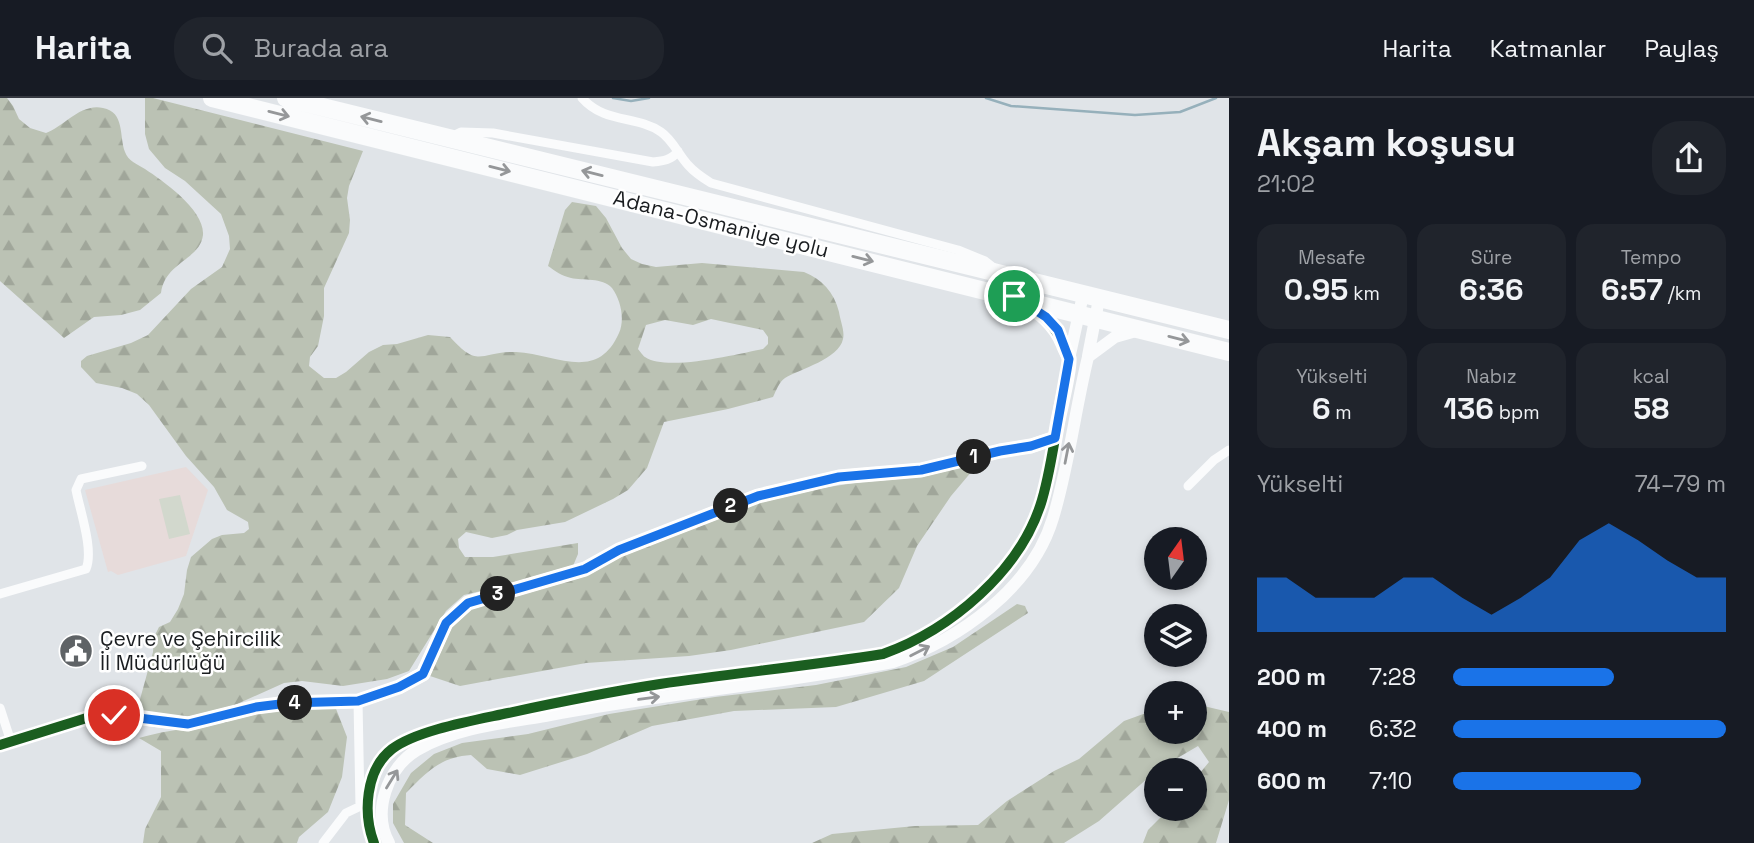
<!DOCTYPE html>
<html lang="tr">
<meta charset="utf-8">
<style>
:root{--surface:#171b24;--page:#20242c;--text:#f1f3f6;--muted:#9ea1a6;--line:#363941;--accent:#1a73e8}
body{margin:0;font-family:"Space Grotesk",sans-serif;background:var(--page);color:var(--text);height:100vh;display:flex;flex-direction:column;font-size:26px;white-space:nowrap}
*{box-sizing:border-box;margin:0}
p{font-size:23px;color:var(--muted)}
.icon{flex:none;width:38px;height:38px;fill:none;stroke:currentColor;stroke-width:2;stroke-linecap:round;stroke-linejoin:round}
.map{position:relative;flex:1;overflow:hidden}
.details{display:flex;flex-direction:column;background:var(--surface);width:525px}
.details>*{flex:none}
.needle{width:46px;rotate:14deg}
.fabs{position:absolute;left:1144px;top:429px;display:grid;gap:14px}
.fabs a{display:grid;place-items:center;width:63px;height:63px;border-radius:50%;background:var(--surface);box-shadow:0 4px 10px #0003;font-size:35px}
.pin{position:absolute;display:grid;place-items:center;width:60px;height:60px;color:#fff;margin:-30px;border:4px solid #fff;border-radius:50%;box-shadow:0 2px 7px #0007}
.km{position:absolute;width:35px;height:35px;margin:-18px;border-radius:50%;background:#222;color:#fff;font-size:19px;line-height:35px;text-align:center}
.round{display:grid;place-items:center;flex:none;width:74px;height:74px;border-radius:28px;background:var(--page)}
.head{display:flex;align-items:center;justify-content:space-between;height:119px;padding:0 28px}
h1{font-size:38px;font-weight:800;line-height:52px}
.stats{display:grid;grid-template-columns:repeat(3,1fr);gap:10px;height:119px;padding:7px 28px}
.stats div{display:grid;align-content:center;border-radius:18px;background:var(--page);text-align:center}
.stats b{font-size:30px;font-weight:800}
.stats small{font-size:19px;font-weight:400}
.stats p{font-size:19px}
.chart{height:196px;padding:14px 28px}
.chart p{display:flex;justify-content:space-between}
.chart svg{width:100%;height:126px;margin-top:7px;fill:var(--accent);opacity:.7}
ul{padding:0 28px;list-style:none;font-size:23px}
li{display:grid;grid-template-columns:112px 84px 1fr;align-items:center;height:52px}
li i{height:18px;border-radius:9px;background:var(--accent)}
header{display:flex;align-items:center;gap:42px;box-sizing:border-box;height:98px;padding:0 35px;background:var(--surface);border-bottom:2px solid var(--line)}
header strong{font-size:33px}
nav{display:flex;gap:38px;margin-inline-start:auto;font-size:24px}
.search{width:490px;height:63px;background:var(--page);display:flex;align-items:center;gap:18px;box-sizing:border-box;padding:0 24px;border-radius:28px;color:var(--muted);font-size:26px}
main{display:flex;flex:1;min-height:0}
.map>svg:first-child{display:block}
</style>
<header>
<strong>Harita</strong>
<div class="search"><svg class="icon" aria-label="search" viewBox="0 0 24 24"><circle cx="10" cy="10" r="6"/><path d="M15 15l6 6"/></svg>Burada ara</div>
<nav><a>Harita</a><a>Katmanlar</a><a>Paylaş</a></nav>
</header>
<main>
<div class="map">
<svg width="1229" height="745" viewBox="0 0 1229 745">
<defs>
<pattern id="forest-firs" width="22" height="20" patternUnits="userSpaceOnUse" patternTransform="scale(1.75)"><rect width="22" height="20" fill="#bbc2b4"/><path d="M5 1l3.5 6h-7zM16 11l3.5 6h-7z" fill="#a0a69a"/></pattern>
</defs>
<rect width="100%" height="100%" fill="#e0e4e8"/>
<path fill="#e7dbda" d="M186,369L208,392L186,458L118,477L111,473L108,474L85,392Z"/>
<path fill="url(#forest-firs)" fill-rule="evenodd" d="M0,0H7L13,8L19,21L30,30L46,35C64,29 80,5 103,10C125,14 119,38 125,54C128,63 137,66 145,71C163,83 205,112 203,137C200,162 165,164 161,195L140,212L121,217L94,219L64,240L0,183Z
M145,0H153L363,53L349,88L347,100L350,122L349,135L324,190V218L318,248L310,259L309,268L324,280H336L346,274L369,254L383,247L397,246L428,237L450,239C480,272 479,253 516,254C556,256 597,285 619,235C625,222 621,202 612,190C602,179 583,183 571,180C562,178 555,173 548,168L565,112L572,104L596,108L606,120L622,150L631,161L642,166L656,169L702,165L804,174C822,181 834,194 839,214C840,222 845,233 843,241C839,261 800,271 785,280C779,284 776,293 773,299L728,311L664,324L647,370L628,392L613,401L565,424L517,432L507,437L492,440L466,434L458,441L459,450L465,459H493L578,445V456L573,468L553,476L464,497L446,513L409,573L387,581L343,588L302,583L284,585L226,611L205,617L181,619L152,617L143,613L139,605L153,554L154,539L159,529L170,524L178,511L184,496L187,472L191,459L212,441L222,437L244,435L249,431L248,424L227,412L214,389L186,358L149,307L137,296L122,290L96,285L81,269V263L87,258L131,245L148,237L191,191L222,169L230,151L229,138L221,116L185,83L165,70L149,51L145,36ZM711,221L763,232L768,239V246L763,251C738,256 666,274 645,259C644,259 639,252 638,251L646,227L665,222L693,227Z
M978,366L951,398L917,448L899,490L864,524L731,552L689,558L586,565L460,588L430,578L444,539L461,512L660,438L783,396Z
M1017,506L1025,508L1028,515L924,583L836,609L734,613L652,628L587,656L520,677L487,671L471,657C440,659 427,674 406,695L405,727L433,745H404L393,725V706L411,675L434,656L462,645L528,636L609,616L715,599L816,587L906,569L953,549Z
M333,603L347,639L342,679L328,714L299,739L297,745H143L145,731L161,699V653L139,640C159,634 178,632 198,628C244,618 287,610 333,603Z
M1195,606L1229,614V702L1216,745H1143L1148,732L1169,711L1195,710V681L1209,664L1198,648L1157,672L1099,723L1064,745H812L832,736L915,728L978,727L1007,703L1054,673L1079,661L1124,623L1157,611V634H1195Z"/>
<path fill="#d2d8cd" d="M180,397L190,436L169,441L159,401Z"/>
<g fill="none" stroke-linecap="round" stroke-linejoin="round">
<path stroke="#96b0bb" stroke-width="2.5" d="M613,0L631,3L649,0
M986,0L1011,8L1135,17L1180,14L1216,0"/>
<path stroke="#fafbfc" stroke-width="9" d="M582,0C605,26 636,17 661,34C673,42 679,58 689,68C695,75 703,80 711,85L958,152L985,163L994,170
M453,38L461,34L493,35L653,64C663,63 672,62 678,53
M1188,388L1214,362L1229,352
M0,496L86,471C94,452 80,413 76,392L81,381L142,368
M358,603L360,708
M0,610L11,644
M323,745L346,715L365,706"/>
<path stroke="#fafbfc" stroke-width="12" d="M1088,258L1099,201
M1069,261L1083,197
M0,647L93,618L115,616L188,626L256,609L288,605L358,603L399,589L423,576L446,525L468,505L585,471L619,452L758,398L839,379L921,372L1000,353L1031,348L1055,340
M374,745C363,716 365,672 392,651C417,632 476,622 508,615C559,604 609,594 660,586C734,575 809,568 883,556C951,531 1020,474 1042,403C1050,376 1054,347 1059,319C1061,305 1070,275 1069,262C1069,257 1065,251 1063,247C1055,227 1047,220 1029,208
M389,745C372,714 387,670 417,652C455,630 503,625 545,618C661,596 778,586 893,564C959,542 1032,490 1053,420C1069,367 1075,312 1088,259L1115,239L1136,233"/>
<path stroke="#fafbfc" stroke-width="18" d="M212,0L1229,254
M286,0L1229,232"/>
<g stroke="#fff" stroke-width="15">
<path id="cycleway" d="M0,647L93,618L115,616L188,626L256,609L288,605L358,603L399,589L423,576L446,525L468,505L585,471L619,452L758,398L839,379L921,372L1000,353L1031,348L1055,340
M374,745C363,716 365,672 392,651C417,632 476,622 508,615C559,604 609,594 660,586C734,575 809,568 883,556C950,532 1021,473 1042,402C1049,378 1053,353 1057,328C1059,315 1071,270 1069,260C1068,256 1064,250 1063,246C1053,222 1035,212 1015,198"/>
</g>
<use href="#cycleway" stroke="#1b5e20" stroke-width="10"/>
</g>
<defs><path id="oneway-shaft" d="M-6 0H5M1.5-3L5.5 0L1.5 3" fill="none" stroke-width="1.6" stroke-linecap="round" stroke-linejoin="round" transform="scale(1.75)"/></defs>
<g stroke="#959799">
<use href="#oneway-shaft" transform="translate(279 16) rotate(14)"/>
<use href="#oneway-shaft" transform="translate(371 21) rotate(-166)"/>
<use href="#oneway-shaft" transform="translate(500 71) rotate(14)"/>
<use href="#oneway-shaft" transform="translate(592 75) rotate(-166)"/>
<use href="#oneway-shaft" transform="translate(863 161) rotate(14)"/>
<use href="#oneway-shaft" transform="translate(1179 241) rotate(14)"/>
<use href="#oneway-shaft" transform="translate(1067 355) rotate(-79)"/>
<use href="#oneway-shaft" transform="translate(920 553) rotate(-27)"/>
<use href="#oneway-shaft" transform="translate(649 600) rotate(-8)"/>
<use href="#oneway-shaft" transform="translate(392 681) rotate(-58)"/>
</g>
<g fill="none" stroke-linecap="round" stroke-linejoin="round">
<g stroke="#fff" stroke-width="14">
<path id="route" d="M114,617L188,626L256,609L288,605L358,603L399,589L423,576L446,525L468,505L585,471L619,452L758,398L839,379L921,372L1000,353L1031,348L1055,340L1069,261L1058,232L1046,219L1014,198"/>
</g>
<use href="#route" stroke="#1a73e8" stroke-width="9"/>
</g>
<defs>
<g id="civic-disc" transform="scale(1.75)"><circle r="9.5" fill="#5f6366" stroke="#fff"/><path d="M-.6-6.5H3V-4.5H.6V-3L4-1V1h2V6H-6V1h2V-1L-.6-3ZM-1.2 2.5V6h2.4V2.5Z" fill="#fff"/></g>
</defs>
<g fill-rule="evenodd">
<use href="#civic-disc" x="76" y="553"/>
</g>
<g text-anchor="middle" stroke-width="5" stroke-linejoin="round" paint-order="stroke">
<g font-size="21" fill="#1a1d20" stroke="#fff">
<text transform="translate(721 126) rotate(14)" y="7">Adana-Osmaniye yolu</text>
</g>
<g font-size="21" fill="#1a1d20" stroke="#fff" text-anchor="start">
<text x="100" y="548">Çevre ve Şehircilik<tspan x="100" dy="24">İl Müdürlüğü</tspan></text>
</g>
</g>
</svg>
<div class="fabs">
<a><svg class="needle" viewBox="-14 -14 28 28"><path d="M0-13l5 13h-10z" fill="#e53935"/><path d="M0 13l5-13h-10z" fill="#9ea1a6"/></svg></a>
<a><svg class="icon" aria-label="layers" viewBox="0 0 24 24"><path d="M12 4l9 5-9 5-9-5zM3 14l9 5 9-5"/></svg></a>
<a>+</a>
<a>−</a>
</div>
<div class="pin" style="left:1014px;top:198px;background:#1e9e55"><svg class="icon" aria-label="arrive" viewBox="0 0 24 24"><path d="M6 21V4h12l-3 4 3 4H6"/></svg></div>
<div class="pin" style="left:114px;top:617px;background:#d93025"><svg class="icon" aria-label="check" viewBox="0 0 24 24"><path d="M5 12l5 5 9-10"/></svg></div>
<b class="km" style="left:974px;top:359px">1</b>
<b class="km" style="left:731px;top:408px">2</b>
<b class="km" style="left:498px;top:496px">3</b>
<b class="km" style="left:295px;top:605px">4</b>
</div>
<section class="details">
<div class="head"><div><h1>Akşam koşusu</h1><p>21:02</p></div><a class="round"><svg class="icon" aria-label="share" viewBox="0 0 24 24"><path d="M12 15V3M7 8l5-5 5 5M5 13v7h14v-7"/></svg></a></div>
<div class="stats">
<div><p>Mesafe</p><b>0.95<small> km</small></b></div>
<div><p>Süre</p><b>6:36</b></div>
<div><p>Tempo</p><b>6:57<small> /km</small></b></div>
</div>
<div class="stats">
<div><p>Yükselti</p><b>6<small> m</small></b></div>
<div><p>Nabız</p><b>136<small> bpm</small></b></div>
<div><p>kcal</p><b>58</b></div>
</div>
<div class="chart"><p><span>Yükselti</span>74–79 m</p>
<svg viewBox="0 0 160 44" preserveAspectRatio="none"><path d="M0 44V25L10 25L20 32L30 32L40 32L50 25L60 25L70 32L80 38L90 32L100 25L110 12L120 6L130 12L140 19L150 25L160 25V44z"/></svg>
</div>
<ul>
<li><b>200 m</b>7:28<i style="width:59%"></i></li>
<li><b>400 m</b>6:32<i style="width:100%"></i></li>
<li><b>600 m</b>7:10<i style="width:69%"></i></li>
</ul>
</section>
</main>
